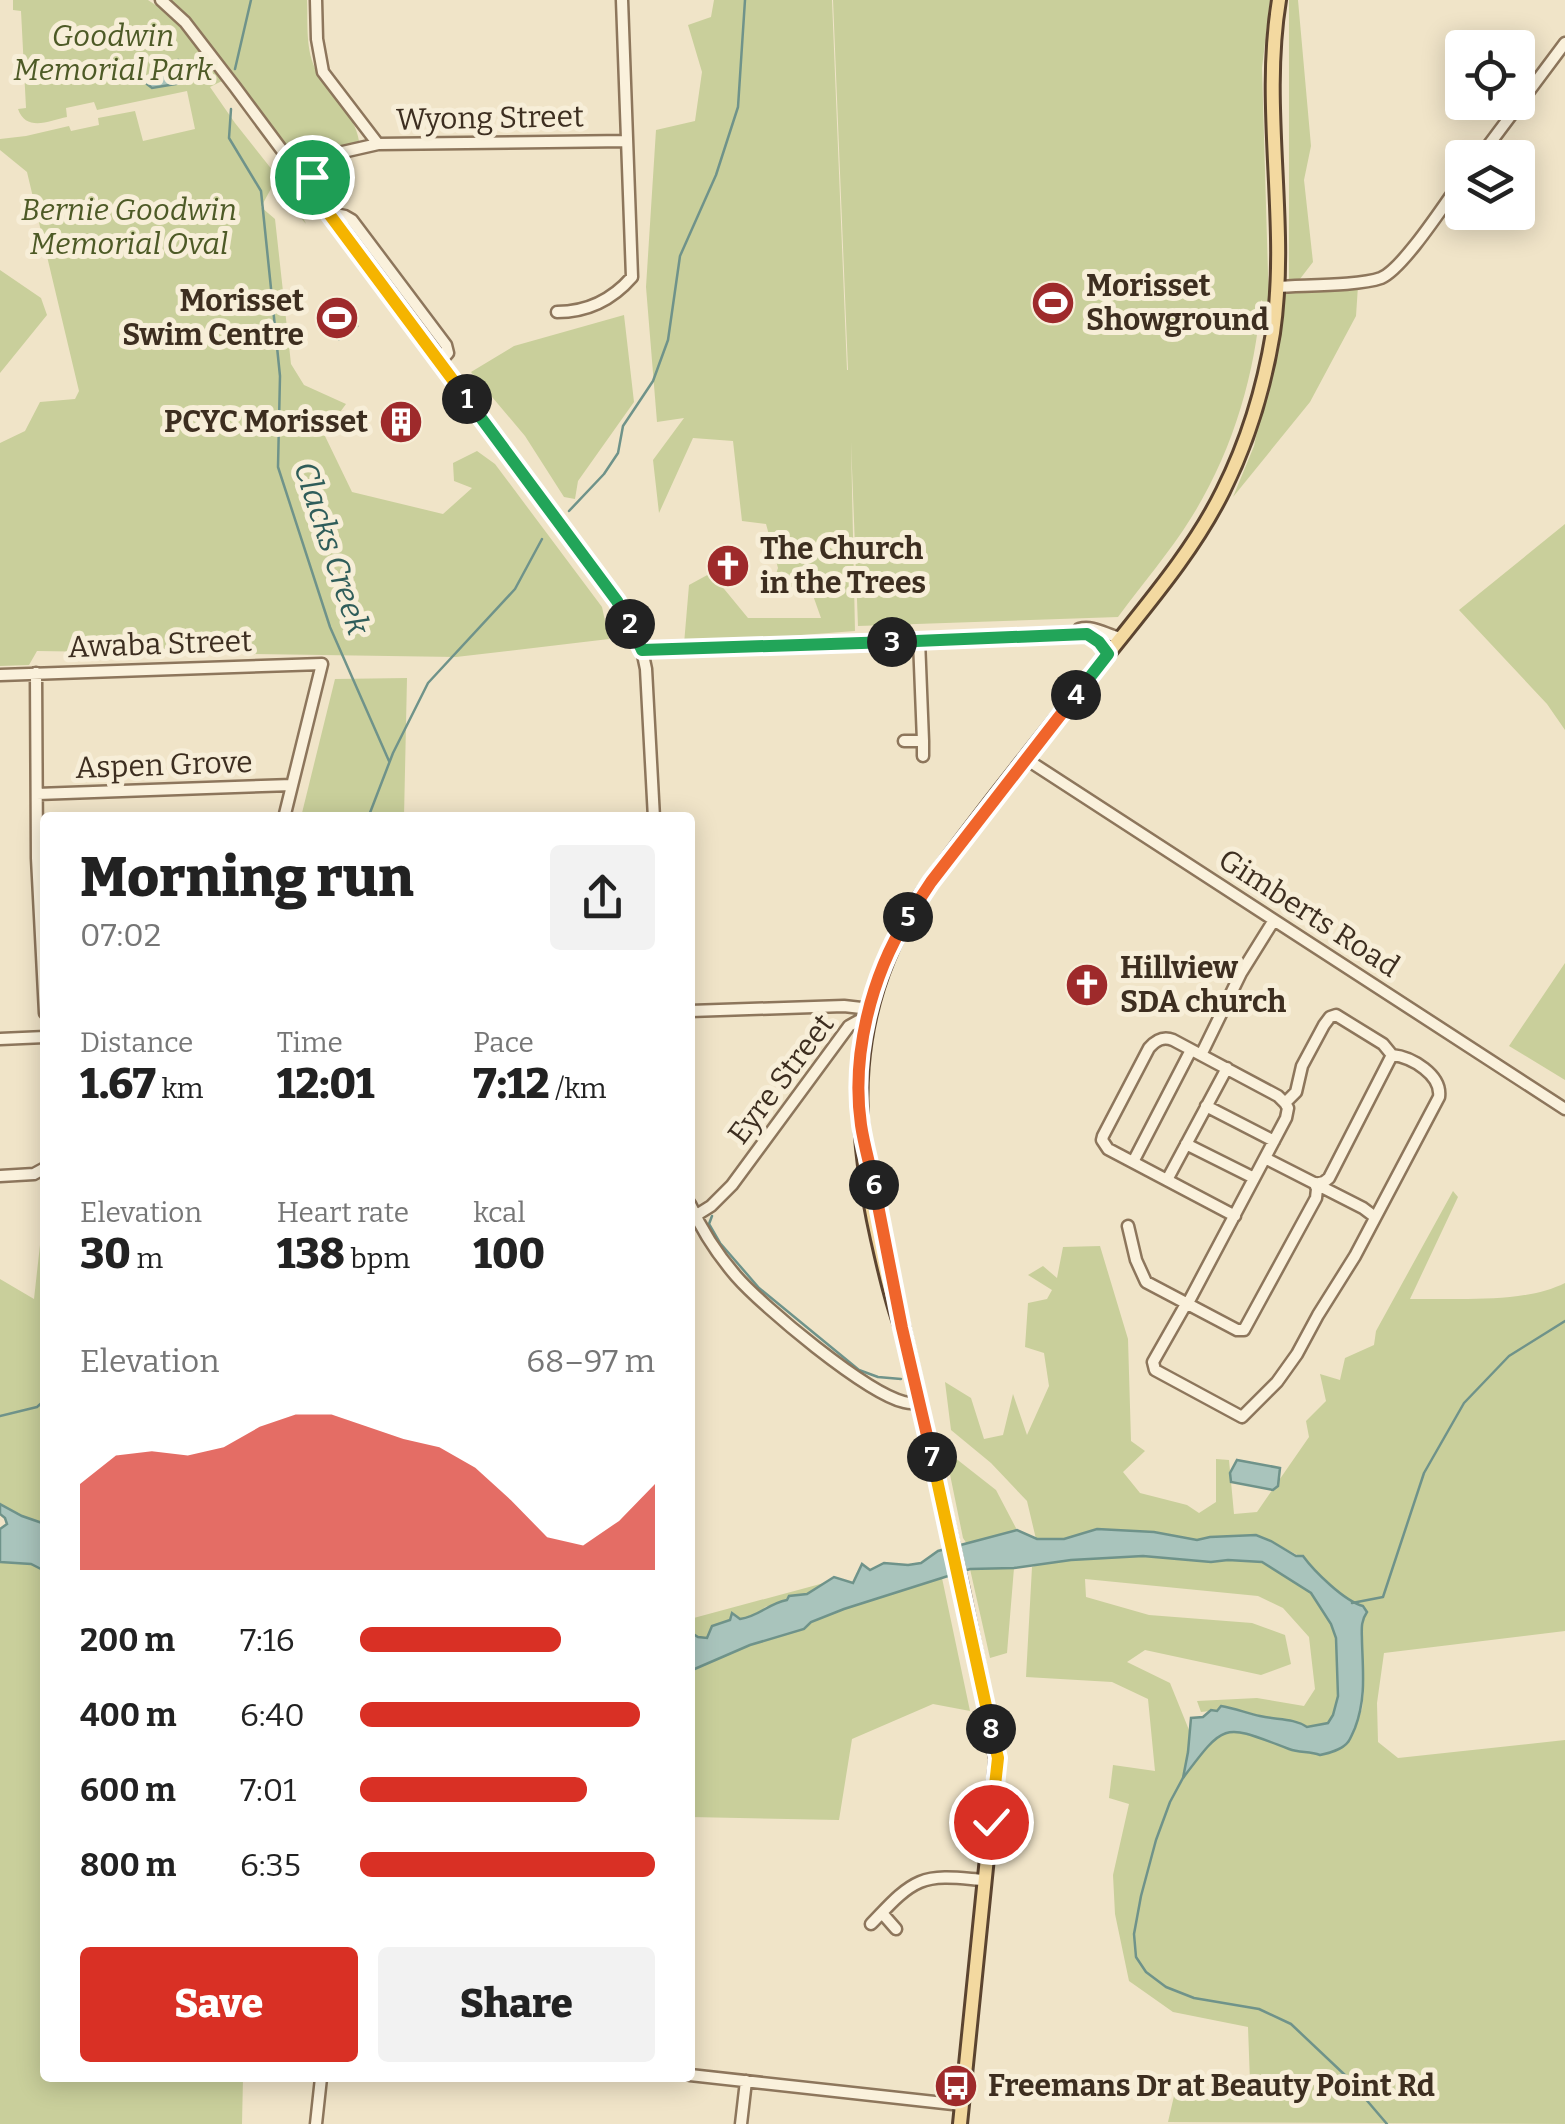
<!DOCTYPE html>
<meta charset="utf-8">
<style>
:root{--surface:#fff;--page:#f2f2f2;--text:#222;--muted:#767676;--accent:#d93025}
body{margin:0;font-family:Bitter,serif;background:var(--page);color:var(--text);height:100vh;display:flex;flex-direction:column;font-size:38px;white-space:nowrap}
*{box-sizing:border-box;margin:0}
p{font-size:32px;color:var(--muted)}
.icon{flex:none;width:55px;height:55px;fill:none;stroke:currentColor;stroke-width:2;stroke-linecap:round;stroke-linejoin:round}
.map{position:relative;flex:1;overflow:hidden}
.drawer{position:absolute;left:40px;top:812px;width:655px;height:1270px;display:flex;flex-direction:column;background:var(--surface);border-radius:10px;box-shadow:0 5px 25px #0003}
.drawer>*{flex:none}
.tools{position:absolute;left:1445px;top:30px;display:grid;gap:20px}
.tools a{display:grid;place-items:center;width:90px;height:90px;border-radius:10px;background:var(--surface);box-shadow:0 5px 25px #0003;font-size:50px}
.pin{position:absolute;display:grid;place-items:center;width:85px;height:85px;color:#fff;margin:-42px;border:5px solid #fff;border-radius:50%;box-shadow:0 2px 10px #0007}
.km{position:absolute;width:50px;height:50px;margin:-25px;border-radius:50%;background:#222;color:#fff;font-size:28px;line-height:50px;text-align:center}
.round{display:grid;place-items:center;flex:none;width:105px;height:105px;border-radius:10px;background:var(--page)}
.head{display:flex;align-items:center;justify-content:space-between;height:170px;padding:0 40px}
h1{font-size:55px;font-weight:800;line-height:75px}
.stats{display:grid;grid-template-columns:repeat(3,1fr);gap:15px;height:170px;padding:10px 40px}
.stats div{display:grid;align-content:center}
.stats b{font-size:42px;font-weight:800}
.stats small{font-size:28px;font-weight:400}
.stats p{font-size:28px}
.chart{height:280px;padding:20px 40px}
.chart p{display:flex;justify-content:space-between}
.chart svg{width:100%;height:180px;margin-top:10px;fill:var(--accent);opacity:.7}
.primary-button{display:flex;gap:20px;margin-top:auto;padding:20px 40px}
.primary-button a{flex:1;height:115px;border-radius:10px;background:var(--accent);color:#fff;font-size:40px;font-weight:800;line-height:115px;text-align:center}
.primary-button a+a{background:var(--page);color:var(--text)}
ul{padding:0 40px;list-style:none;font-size:32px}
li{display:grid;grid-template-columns:160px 120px 1fr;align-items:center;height:75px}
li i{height:25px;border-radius:12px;background:var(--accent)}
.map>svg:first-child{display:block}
</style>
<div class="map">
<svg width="1565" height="2124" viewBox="0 0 1565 2124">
<rect width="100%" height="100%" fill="#f0e4c8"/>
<path fill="#c9cf9b" d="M13,0H148L169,14L224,80L210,87L235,123L292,195L306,224L273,185L261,207L275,219L291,364L304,385L346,404L324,434L352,492L443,514L472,488L454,481L453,463L477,451L495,464L602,607L609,639L456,657L37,651L29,665L0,666V443L25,431L40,402L75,399L79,391L27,172L0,150V139L26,136L69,126L71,131L99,125L98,118L135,111L143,141L195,129L187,91L97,110L94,102L66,108L67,117C49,121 26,132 18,109L26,108L21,11L13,10Z
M171,0H307C308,23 305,51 317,72C330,95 355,114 359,141L338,148L309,167L300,165L197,26Z
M714,0H832L847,370H848L833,0H1270L1262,68L1269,308L1261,300C1255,376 1232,453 1191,518C1170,552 1142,584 1118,617L858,626L851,442L855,631L684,644L689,585L711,573L748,618H821L810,587L770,592L778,568L766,524L742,521L733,441L693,438L659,513L653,460L684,418L657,422L646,287L656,130L695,121L702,72L688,25L711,17Z
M1289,0H1298L1311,146L1304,180L1313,262L1293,288L1298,293L1358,286L1356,316L1310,402L1233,497L1254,446L1289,279Z
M0,270L41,298L47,315L0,373Z
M624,315L634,402L578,481L575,499L564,497L525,436L471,372L514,346Z
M1565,524V730L1547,704L1459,610Z
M407,678L404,817H301L335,679Z
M1565,963V1080L1509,1046Z
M1453,1191L1458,1197L1410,1299C1457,1298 1523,1304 1565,1283V1631L1384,1653L1377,1703L1378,1742L1398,1758L1565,1740V2124L1168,2122L1174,2096L1213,2098L1238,2081L1250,2082L1248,2027L1173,2012L1129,1981L1115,1914L1113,1875L1129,1804L1109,1798L1113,1765L1155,1771L1148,1699L1112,1682L1026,1677L1032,1567L1043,1563L1072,1560L1143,1556L1211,1562L1228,1560L1262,1562L1311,1593L1331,1624L1336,1637L1338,1696L1333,1715L1328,1723L1307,1727C1296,1720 1288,1722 1276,1719C1250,1714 1227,1708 1201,1712L1197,1701L1257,1698L1304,1706L1315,1689L1309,1637L1283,1608L1258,1596L1085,1579L1086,1597L1149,1615L1252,1623L1285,1635L1291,1664L1261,1675L1145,1650L1127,1662L1170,1683L1189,1730L1190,1742L1184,1776C1211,1741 1218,1721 1266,1739C1275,1742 1285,1750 1295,1750C1312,1750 1332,1744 1349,1742L1362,1709L1364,1690L1361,1670L1362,1619L1353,1604L1309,1567L1307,1560L1271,1541L1256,1535L1210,1537L1197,1540L1154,1532L1097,1529L1064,1539H1036L1027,1501L991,1463L951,1430L945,1382L971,1398L984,1439L1003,1435L1013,1394L1027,1435L1049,1386L1044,1353L1025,1347L1028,1303L1047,1299L1052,1290L1028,1275L1043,1266L1057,1278L1063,1247L1100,1246L1128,1339L1131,1441L1145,1451L1123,1472L1140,1493L1187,1505L1199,1513L1216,1502V1459L1229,1460L1234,1514L1257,1512L1309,1437L1306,1421L1326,1401L1320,1374L1340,1380L1345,1358L1374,1345L1376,1331Z
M45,1200V1524L22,1516L0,1504V1279L34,1299Z
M945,1450L996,1490L1017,1530L967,1544L963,1538Z
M0,1562L31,1564L45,1571V2078H243L242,2124H0Z
M1014,1568L1007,1653L990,1658L970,1569Z
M942,1578L970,1711L933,1704L852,1739L839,1820L690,1817V1671L750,1645L804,1629L811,1622L844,1609Z
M824,1583L807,1594L789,1596L787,1600L765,1607L759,1615L730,1620L720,1625L707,1638L697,1637L690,1632V1619Z"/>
<path fill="#a9c4bc" stroke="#6f938a" stroke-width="2.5" d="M178,60L187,68L190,77L187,82L152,88L147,84L150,77L162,63L169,65Z
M336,298L357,326L339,339L318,311Z
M1237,1460L1280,1468L1278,1486L1273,1490L1231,1482L1230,1473Z
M0,1504L22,1516L45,1524V1571L31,1564L0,1562V1529L7,1524L5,1518L0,1514Z
M1097,1529L1154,1532L1197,1540L1210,1537L1256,1535L1271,1541L1296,1556H1303C1314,1571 1344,1601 1363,1606L1367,1612C1360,1622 1362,1631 1362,1642C1363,1673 1366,1699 1355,1728C1354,1730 1350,1740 1348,1742C1342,1750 1329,1753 1320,1755C1309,1751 1300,1753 1289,1749C1223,1724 1226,1721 1183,1778L1188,1752L1191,1718L1203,1717L1211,1710L1217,1711L1221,1706C1233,1708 1247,1713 1260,1716C1276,1720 1294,1718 1307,1727L1328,1723L1333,1715L1338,1696L1336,1638L1331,1624L1311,1593L1262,1562L1228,1560L1211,1562L1143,1556L1071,1560L1014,1568L970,1569L844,1609L811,1622L804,1629L750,1645L690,1671V1632L698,1637L707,1638L712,1626L730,1620L732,1613L740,1619C760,1616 767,1604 787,1600L789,1596L807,1594L834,1577L853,1583L862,1564L870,1570L884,1563L908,1565L921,1563L938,1551L1017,1530L1037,1539H1064Z"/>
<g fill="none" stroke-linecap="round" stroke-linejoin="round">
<path stroke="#6f938a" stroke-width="2.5" d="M235,69L251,0
M231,109L229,138L261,191L280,376L278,467L330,627L389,761
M569,511L604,474L618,453L623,426L653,381L668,340L680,256L716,175L738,107L745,0
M368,818L393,753L428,683L515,589L542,539
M712,1216L709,1224L720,1243L759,1288L859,1370L878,1377L901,1379
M0,1416L37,1407L45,1400
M1352,1603L1383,1597L1424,1473L1464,1403L1509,1356L1565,1321
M1184,1776L1170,1802L1156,1840L1141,1896L1134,1934L1136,1957L1146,1972L1166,1987L1194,1998L1259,2009L1291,2024L1346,2076L1387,2124"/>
<g stroke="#8d765c" stroke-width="15">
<path id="minor" d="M161,0L185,22L235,87L617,601L642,650L646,669L654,818
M316,0L317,39L323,72L378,144
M1479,158L1565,43
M306,183L334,154L378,144L627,141
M330,213L345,216L352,220L446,345L448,353L440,362
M1277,287C1304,285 1358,286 1381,278C1403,269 1446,202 1462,180
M557,312C587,312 612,300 632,277L622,0
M1079,629C1094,625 1106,635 1121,638
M642,650L852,644L1080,633L1092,636L1108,654
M36,673L37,858L45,1013
M0,675L322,664L284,818
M904,741H923L919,640
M923,741V756
M1026,759L1565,1109
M37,794L292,785
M690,1011L844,1006L870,1009
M0,1039L45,1037
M1201,1055L1241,973L1274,920
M1206,1106L1274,1141
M1186,1144L1254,1178
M1265,1158L1363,1208L1375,1217
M1133,1162L1191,1050
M0,1176L34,1174L45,1168
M1167,1180L1227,1068
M1315,1184L1324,1182L1329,1178L1392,1055
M690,1204C702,1231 717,1254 736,1276C763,1307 866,1393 904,1402C911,1404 913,1403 920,1403
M695,1216L711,1206L732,1185L849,1026L858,1021H867
M1235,1216L1108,1149L1102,1140L1103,1136L1149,1048C1156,1040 1163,1036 1173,1040L1278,1096L1285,1103
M1128,1226L1136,1260L1146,1282L1237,1330H1244L1316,1198L1317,1189L1315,1184
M1186,1304L1153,1362L1155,1370L1242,1417L1277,1382L1297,1354L1318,1315L1355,1256L1439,1097C1442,1075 1412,1057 1392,1055L1383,1044L1336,1015L1330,1017L1324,1025L1302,1066L1296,1092L1285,1103
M1187,1305L1286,1118L1288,1108L1285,1103
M882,1913L896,1929
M871,1924C886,1909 901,1890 920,1882C939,1874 965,1879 985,1880
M690,2075L962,2105
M316,2124L321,2078
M741,2124L746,2081"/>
</g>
<g stroke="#5b4430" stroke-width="18">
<path id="major" d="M901,1321L962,1590L997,1759L960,2124
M902,1328C891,1299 885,1269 878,1239C851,1118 849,1013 915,904C973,822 1038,743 1100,664C1143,609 1192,554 1223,491C1248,441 1264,388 1273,333C1289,223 1261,110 1279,0"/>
</g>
<use href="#minor" stroke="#faf1dc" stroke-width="10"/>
<use href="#major" stroke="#f3d9a0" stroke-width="12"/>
</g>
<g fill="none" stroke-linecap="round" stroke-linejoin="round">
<g stroke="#fff" stroke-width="20">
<path id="split-1" d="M312,177L306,183L467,399"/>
</g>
<g stroke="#fff" stroke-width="20">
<path id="split-2" d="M467,399L617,601L630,624"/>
</g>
<g stroke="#fff" stroke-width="20">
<path id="split-3" d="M630,624L642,650L892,642"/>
</g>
<g stroke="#fff" stroke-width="20">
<path id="split-4" d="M892,642L1087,634L1099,642L1108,654L1076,695"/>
</g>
<g stroke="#fff" stroke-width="20">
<path id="split-5" d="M908,917L931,882L1076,695"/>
</g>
<g stroke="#fff" stroke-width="20">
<path id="split-6" d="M874,1185C870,1165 864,1145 861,1125C851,1056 871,976 908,917"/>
</g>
<g stroke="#fff" stroke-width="20">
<path id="split-7" d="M874,1185L902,1328L932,1457"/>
</g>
<g stroke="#fff" stroke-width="20">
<path id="split-8" d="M932,1457L991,1729"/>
</g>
<g stroke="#fff" stroke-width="20">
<path id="split-9" d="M991,1822L998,1758L991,1729"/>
</g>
<use href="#split-1" stroke="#f5b400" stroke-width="12"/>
<use href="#split-2" stroke="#22a559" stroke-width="12"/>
<use href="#split-3" stroke="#22a559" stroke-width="12"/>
<use href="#split-4" stroke="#22a559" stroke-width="12"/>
<use href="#split-5" stroke="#f0652b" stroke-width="12"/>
<use href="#split-6" stroke="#f0652b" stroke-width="12"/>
<use href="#split-7" stroke="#f0652b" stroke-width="12"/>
<use href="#split-8" stroke="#f5b400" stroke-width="12"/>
<use href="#split-9" stroke="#f5b400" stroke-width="12"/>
</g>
<defs>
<g id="stadium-disc" transform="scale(2.25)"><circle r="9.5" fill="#9e2a2b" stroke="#f7eed8"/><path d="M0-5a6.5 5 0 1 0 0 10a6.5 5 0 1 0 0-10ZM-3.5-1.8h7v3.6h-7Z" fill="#fff"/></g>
<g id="building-disc" transform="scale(2.25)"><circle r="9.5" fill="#9e2a2b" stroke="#f7eed8"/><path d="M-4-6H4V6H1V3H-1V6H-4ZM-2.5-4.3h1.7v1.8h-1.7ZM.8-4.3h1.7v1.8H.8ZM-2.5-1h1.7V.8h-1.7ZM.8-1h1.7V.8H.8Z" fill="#fff"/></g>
<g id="church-disc" transform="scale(2.25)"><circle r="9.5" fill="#9e2a2b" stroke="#f7eed8"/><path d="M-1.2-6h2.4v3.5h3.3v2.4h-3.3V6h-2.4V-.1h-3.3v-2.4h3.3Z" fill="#fff"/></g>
<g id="bus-disc" transform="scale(2.25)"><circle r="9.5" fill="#9e2a2b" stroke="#f7eed8"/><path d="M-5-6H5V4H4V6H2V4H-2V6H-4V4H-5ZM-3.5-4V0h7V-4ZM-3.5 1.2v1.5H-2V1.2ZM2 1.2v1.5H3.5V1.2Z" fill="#fff"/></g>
</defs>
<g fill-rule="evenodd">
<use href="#stadium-disc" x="1053" y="303"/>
<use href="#stadium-disc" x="337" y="318"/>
<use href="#building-disc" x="401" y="422"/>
<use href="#church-disc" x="728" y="566"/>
<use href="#church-disc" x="1087" y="985"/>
<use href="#bus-disc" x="956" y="2086"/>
</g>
<g text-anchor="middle" stroke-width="10" stroke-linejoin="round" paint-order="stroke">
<g font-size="30" font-style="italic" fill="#4d5a26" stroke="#f7eed8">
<text x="113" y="46">Goodwin<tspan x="113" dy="34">Memorial Park</tspan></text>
<text x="129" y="220">Bernie Goodwin<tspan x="129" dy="34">Memorial Oval</tspan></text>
</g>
<g font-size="30" fill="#3d2e20" stroke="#f7eed8">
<text transform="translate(490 118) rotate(-1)" y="10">Wyong Street</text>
<text transform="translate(160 644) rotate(-2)" y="10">Awaba Street</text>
<text transform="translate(164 765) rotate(-2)" y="10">Aspen Grove</text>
<text transform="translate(1309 913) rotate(33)" y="10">Gimberts Road</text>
<text transform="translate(781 1079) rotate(-53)" y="10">Eyre Street</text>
</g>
<g font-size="30" font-weight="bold" fill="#3d2e20" stroke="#f7eed8" text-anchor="start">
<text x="1086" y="296">Morisset<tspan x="1086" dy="34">Showground</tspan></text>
<text x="304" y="311" text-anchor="end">Morisset<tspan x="304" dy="34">Swim Centre</tspan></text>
<text x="368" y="432" text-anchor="end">PCYC Morisset</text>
<text x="760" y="559">The Church<tspan x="760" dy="34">in the Trees</tspan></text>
<text x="1120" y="978">Hillview<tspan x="1120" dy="34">SDA church</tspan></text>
<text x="988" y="2096">Freemans Dr at Beauty Point Rd</text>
</g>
<g font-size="32" font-style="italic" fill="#2f5d5a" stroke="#f7eed8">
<text transform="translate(332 548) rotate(72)" y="11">Clacks Creek</text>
</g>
</g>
</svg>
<div class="tools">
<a><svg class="icon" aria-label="locate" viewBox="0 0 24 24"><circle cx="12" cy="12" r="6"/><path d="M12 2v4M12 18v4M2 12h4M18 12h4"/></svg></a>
<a><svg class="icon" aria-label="layers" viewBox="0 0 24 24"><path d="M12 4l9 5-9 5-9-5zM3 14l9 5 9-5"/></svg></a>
</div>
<div class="pin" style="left:312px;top:177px;background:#1e9e55"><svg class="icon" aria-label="arrive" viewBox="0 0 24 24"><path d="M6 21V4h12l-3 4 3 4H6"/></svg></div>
<div class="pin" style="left:991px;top:1822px;background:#d93025"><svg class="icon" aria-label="check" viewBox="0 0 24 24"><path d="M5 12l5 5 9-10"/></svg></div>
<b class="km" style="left:467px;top:399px">1</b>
<b class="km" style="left:630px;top:624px">2</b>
<b class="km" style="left:892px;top:642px">3</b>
<b class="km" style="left:1076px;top:695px">4</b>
<b class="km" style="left:908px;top:917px">5</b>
<b class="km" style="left:874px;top:1185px">6</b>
<b class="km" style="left:932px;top:1457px">7</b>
<b class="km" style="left:991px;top:1729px">8</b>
<section class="drawer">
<div class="head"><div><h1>Morning run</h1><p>07:02</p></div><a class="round"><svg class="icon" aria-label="share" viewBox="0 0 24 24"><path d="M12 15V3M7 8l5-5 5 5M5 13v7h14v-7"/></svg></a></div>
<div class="stats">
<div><p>Distance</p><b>1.67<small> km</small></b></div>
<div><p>Time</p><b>12:01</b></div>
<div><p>Pace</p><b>7:12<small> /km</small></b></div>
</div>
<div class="stats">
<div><p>Elevation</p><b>30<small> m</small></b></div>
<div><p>Heart rate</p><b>138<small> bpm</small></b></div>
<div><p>kcal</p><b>100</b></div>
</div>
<div class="chart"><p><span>Elevation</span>68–97 m</p>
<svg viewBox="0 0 160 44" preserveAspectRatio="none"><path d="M0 44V23L10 16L20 15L30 16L40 14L50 9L60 6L70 6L80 9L90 12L100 14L110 19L120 27L130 36L140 38L150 32L160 23V44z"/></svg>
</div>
<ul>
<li><b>200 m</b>7:16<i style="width:68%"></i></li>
<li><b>400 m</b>6:40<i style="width:95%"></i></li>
<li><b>600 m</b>7:01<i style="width:77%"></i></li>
<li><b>800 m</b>6:35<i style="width:100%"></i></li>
</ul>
<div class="primary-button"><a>Save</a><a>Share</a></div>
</section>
</div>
